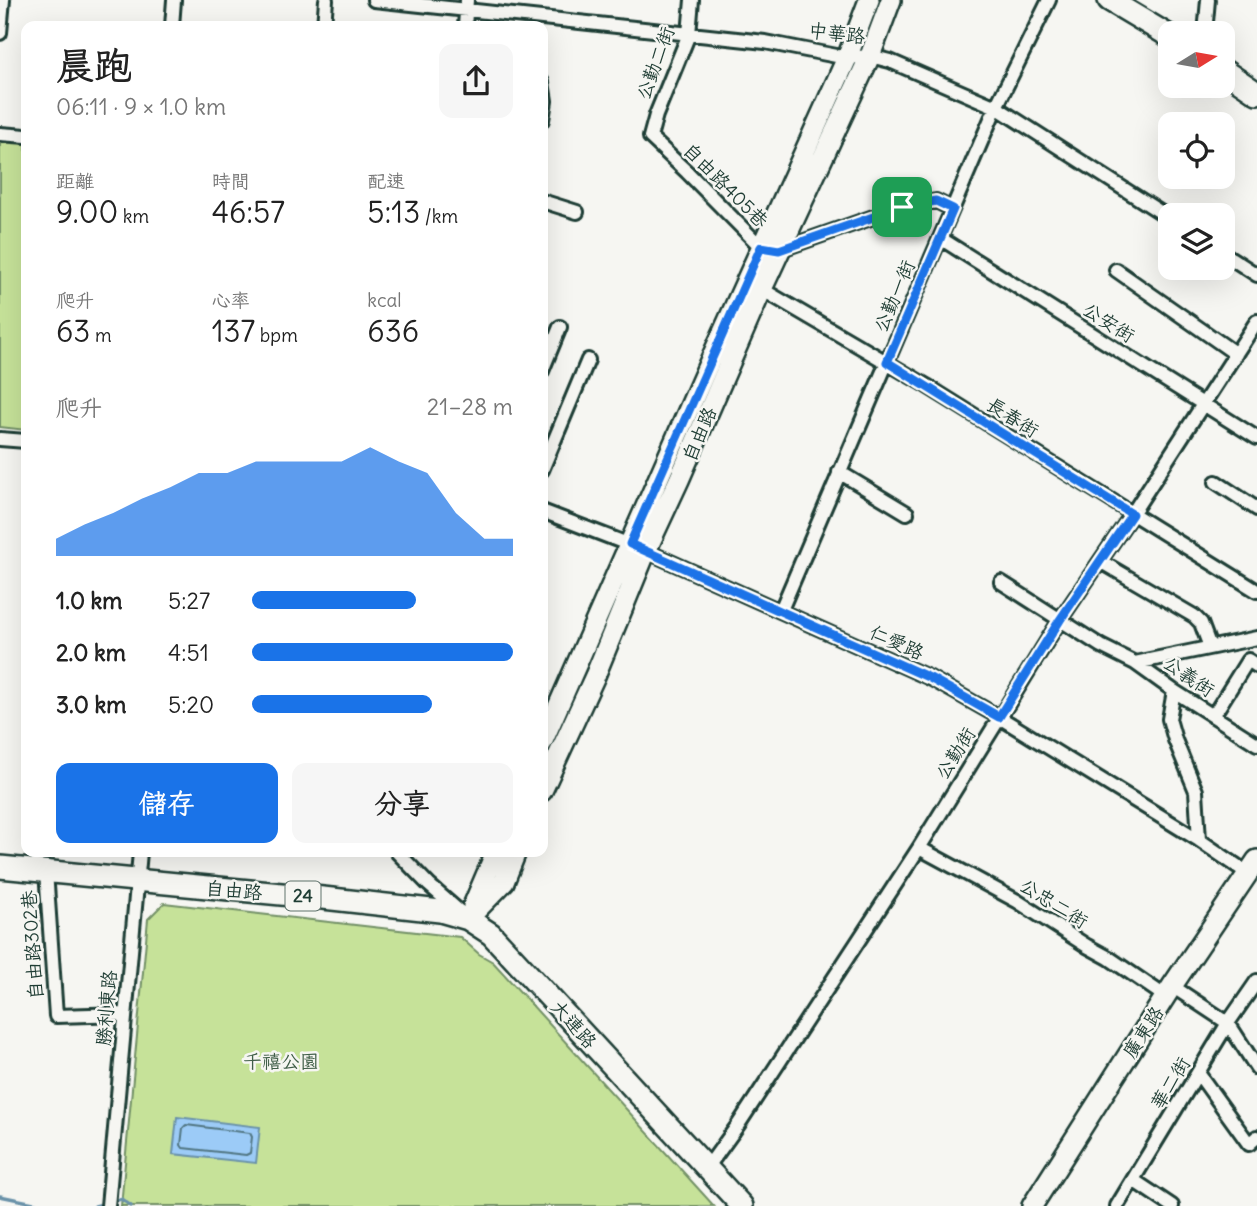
<!DOCTYPE html>
<html lang="zh-TW">
<meta charset="utf-8">
<style>
:root{--surface:#fff;--page:#f6f6f6;--text:#222;--muted:#767676;--accent:#1a73e8}
body{margin:0;font-family:Delius,"LXGW WenKai TC",sans-serif;background:var(--page);color:var(--text);height:100vh;display:flex;flex-direction:column;font-size:26px;white-space:nowrap}
*{box-sizing:border-box;margin:0}
p{font-size:23px;color:var(--muted)}
.icon{flex:none;width:38px;height:38px;fill:none;stroke:currentColor;stroke-width:2;stroke-linecap:round;stroke-linejoin:round}
.map{position:relative;flex:1;overflow:hidden}
.sheet{position:absolute;left:21px;top:21px;width:527px;height:836px;display:flex;flex-direction:column;background:var(--surface);border-radius:14px;box-shadow:0 7px 28px #0002}
.sheet>*{flex:none}
.needle{width:46px;rotate:79deg}
.tools{position:absolute;left:1158px;top:21px;display:grid;gap:14px}
.tools a{display:grid;place-items:center;width:77px;height:77px;border-radius:14px;background:var(--surface);box-shadow:0 7px 28px #0002;font-size:35px}
.pin{position:absolute;display:grid;place-items:center;width:60px;height:60px;color:#fff;margin:-30px;border-radius:14px;box-shadow:0 4px 10px #0006}
.round{display:grid;place-items:center;flex:none;width:74px;height:74px;border-radius:14px;background:var(--page)}
.headline{display:flex;align-items:center;justify-content:space-between;height:119px;padding:0 35px}
h1{font-size:38px;font-weight:600;line-height:52px}
.metrics{display:grid;grid-template-columns:repeat(3,1fr);gap:10px;height:119px;padding:7px 35px}
.metrics div{display:grid;align-content:center}
.metrics b{font-size:30px;font-weight:600}
.metrics small{font-size:19px;font-weight:400}
.metrics p{font-size:19px}
.chart{height:196px;padding:14px 35px}
.chart p{display:flex;justify-content:space-between}
.chart svg{width:100%;height:126px;margin-top:7px;fill:var(--accent);opacity:.7}
.cta{display:flex;gap:14px;margin-top:auto;padding:14px 35px}
.cta a{flex:1;height:80px;border-radius:14px;background:var(--accent);color:#fff;font-size:28px;font-weight:600;line-height:80px;text-align:center}
.cta a+a{background:var(--page);color:var(--text)}
ul{padding:0 35px;list-style:none;font-size:23px}
li{display:grid;grid-template-columns:112px 84px 1fr;align-items:center;height:52px}
li i{height:18px;border-radius:9px;background:var(--accent)}
.map>svg:first-child{display:block}
</style>
<div class="map">
<svg width="1257" height="1206" viewBox="0 0 1257 1206">
<rect width="100%" height="100%" fill="#f6f6f2"/>
<filter id="ink" filterUnits="userSpaceOnUse"><feTurbulence type="fractalNoise" baseFrequency=".0143" numOctaves="2"/><feDisplacementMap in="SourceGraphic" scale="14" xChannelSelector="R" yChannelSelector="G"/><feConvolveMatrix kernelMatrix="1 2 1 2 8 2 1 2 1" color-interpolation-filters="sRGB"/></filter>
<g filter="url(#ink)">
<path fill="#c6e299" stroke="#729066" stroke-width="2" d="M0,138L26,140V430L0,427Z
M164,903L460,937L479,954L493,962L714,1206H121L148,919Z"/>
<path fill="#9ccbf7" stroke="#6a92a9" stroke-width="2" d="M177,1117L260,1127L256,1163L173,1154Z"/>
<g fill="none" stroke-linecap="round" stroke-linejoin="round">
<path stroke="#517682" stroke-width="2" d="M186,1125L250,1133L252,1137L250,1153L246,1155L183,1148L181,1145L183,1128Z"/>
<path stroke="#6a92a9" stroke-width="3.5" d="M0,1196L48,1206
M95,1206L121,1199L131,1206"/>
<g stroke="#1f3d34" stroke-width="18">
<path id="street" d="M374,0L765,42L847,58L870,56L890,61L996,107L1171,219
M692,0L689,34L656,115L650,137L687,172L761,247L779,250L902,207L936,201L952,209
M172,26L174,0
M324,26L326,0
M465,26L467,0
M0,33L3,0
M1205,33L1208,0
M542,82L545,101L542,120
M0,134L26,136
M542,201L577,212
M940,238L1257,438
M1223,253L1257,275
M1116,270L1236,354
M758,287L927,386L1257,591
M542,371L560,327
M0,439L26,441
M542,470L588,360
M839,472L907,513
M1216,482L1257,509
M542,511L646,551L930,678L999,717L1199,840L1249,874
M1100,561L1194,616L1201,623L1210,647
M1001,582L1101,646L1135,663L1174,691L1257,744
M781,610L996,107L1049,0
M1135,663L1257,638
M1174,691L1169,719L1175,740L1196,791L1199,840
M1213,716L1248,660L1257,666
M919,848L1017,901L1087,946L1109,958L1166,997
M397,852L429,885L460,912
M46,871L56,1016L125,1014
M1172,986L1228,1023L1257,1068
M1198,1073L1249,1144L1257,1137
M707,1168L738,1125L919,848L1060,620L1132,514L1257,321
M1133,1180L1172,1206
M108,1206L140,852
M1117,1206L1228,1023L1257,981"/>
</g>
<g stroke="#1f3d34" stroke-width="24">
<path id="secondary" d="M542,743L710,361L847,58L869,0
M542,791L595,676L646,551L679,480L762,289L870,56L891,0
M473,906L496,852
M468,919L504,882L516,852
M1032,1206L1172,986L1257,860"/>
</g>
<g stroke="#1f3d34" stroke-width="26">
<path id="primary" d="M1109,0L1171,37
M1223,70L1257,93
M0,867L323,898L440,911L468,919L491,934L742,1206"/>
</g>
<use href="#street" stroke="#f6f6f2" stroke-width="12"/>
<use href="#secondary" stroke="#f6f6f2" stroke-width="19"/>
<use href="#primary" stroke="#f6f6f2" stroke-width="21"/>
</g>
</g>
<g fill="none" stroke-linecap="round" stroke-linejoin="round" filter="url(#ink)">
<g stroke="#fff" stroke-width="14">
<path id="route" d="M936,201L953,209L887,362L1132,514L1060,620L999,717L930,678L630,544L761,247L779,250L902,207Z"/>
</g>
<use href="#route" stroke="#1a73e8" stroke-width="9"/>
</g>
<g text-anchor="middle" stroke-width="5" stroke-linejoin="round" paint-order="stroke">
<rect fill="#f6f6f2" stroke="#60746d" stroke-width="2" x="285.5" y="881.5" width="35" height="29" rx="5"/>
<g font-size="18" font-weight="bold" fill="#1f3d34">
<text x="303" y="902">24</text>
</g>
<g font-size="19" fill="#1f3d34" stroke="#f6f6f2">
<text transform="translate(837 33) rotate(7)" y="7">中華路</text>
<text transform="translate(655 63) rotate(-70)" y="7">公勤二街</text>
<text transform="translate(726 185) rotate(45)" y="7">自由路405巷</text>
<text transform="translate(894 296) rotate(-67)" y="7">公勤一街</text>
<text transform="translate(1109 322) rotate(32)" y="7">公安街</text>
<text transform="translate(1013 417) rotate(32)" y="7">長春街</text>
<text transform="translate(699 434) rotate(-67)" y="7">自由路</text>
<text transform="translate(897 642) rotate(24)" y="7">仁愛路</text>
<text transform="translate(1189 676) rotate(34)" y="7">公義街</text>
<text transform="translate(955 753) rotate(-58)" y="7">公勤街</text>
<text transform="translate(234 890) rotate(5)" y="7">自由路</text>
<text transform="translate(1054 903) rotate(32)" y="7">公忠二街</text>
<text transform="translate(32 945) rotate(-94)" y="7">自由路302巷</text>
<text transform="translate(106 1008) rotate(-85)" y="7">勝利東路</text>
<text transform="translate(574 1024) rotate(48)" y="7">大連路</text>
<text transform="translate(1143 1032) rotate(-57)" y="7">廣東路</text>
<text transform="translate(1170 1083) rotate(-59)" y="7">華二街</text>
</g>
<g font-size="19" fill="#405e48" stroke="#f6f6f2">
<text x="281" y="1068">千禧公園</text>
</g>
</g>
</svg>
<div class="tools">
<a><svg class="needle" viewBox="-14 -14 28 28"><path d="M0-13l5 13h-10z" fill="#e53935"/><path d="M0 13l5-13h-10z" fill="#767676"/></svg></a>
<a><svg class="icon" aria-label="locate" viewBox="0 0 24 24"><circle cx="12" cy="12" r="6"/><path d="M12 2v4M12 18v4M2 12h4M18 12h4"/></svg></a>
<a><svg class="icon" aria-label="layers" viewBox="0 0 24 24"><path d="M12 4l9 5-9 5-9-5zM3 14l9 5 9-5"/></svg></a>
</div>
<div class="pin" style="left:902px;top:207px;background:#1e9e55"><svg class="icon" aria-label="arrive" viewBox="0 0 24 24"><path d="M6 21V4h12l-3 4 3 4H6"/></svg></div>
<section class="sheet">
<div class="headline"><div><h1>晨跑</h1><p>06:11 · 9 × 1.0 km</p></div><a class="round"><svg class="icon" aria-label="share" viewBox="0 0 24 24"><path d="M12 15V3M7 8l5-5 5 5M5 13v7h14v-7"/></svg></a></div>
<div class="metrics">
<div><p>距離</p><b>9.00<small> km</small></b></div>
<div><p>時間</p><b>46:57</b></div>
<div><p>配速</p><b>5:13<small> /km</small></b></div>
</div>
<div class="metrics">
<div><p>爬升</p><b>63<small> m</small></b></div>
<div><p>心率</p><b>137<small> bpm</small></b></div>
<div><p>kcal</p><b>636</b></div>
</div>
<div class="chart"><p><span>爬升</span>21–28 m</p>
<svg viewBox="0 0 160 44" preserveAspectRatio="none"><path d="M0 44V38L10 33L20 29L30 24L40 20L50 15L60 15L70 11L80 11L90 11L100 11L110 6L120 11L130 15L140 29L150 38L160 38V44z"/></svg>
</div>
<ul>
<li><b>1.0 km</b>5:27<i style="width:63%"></i></li>
<li><b>2.0 km</b>4:51<i style="width:100%"></i></li>
<li><b>3.0 km</b>5:20<i style="width:69%"></i></li>
</ul>
<div class="cta"><a>儲存</a><a>分享</a></div>
</section>
</div>
